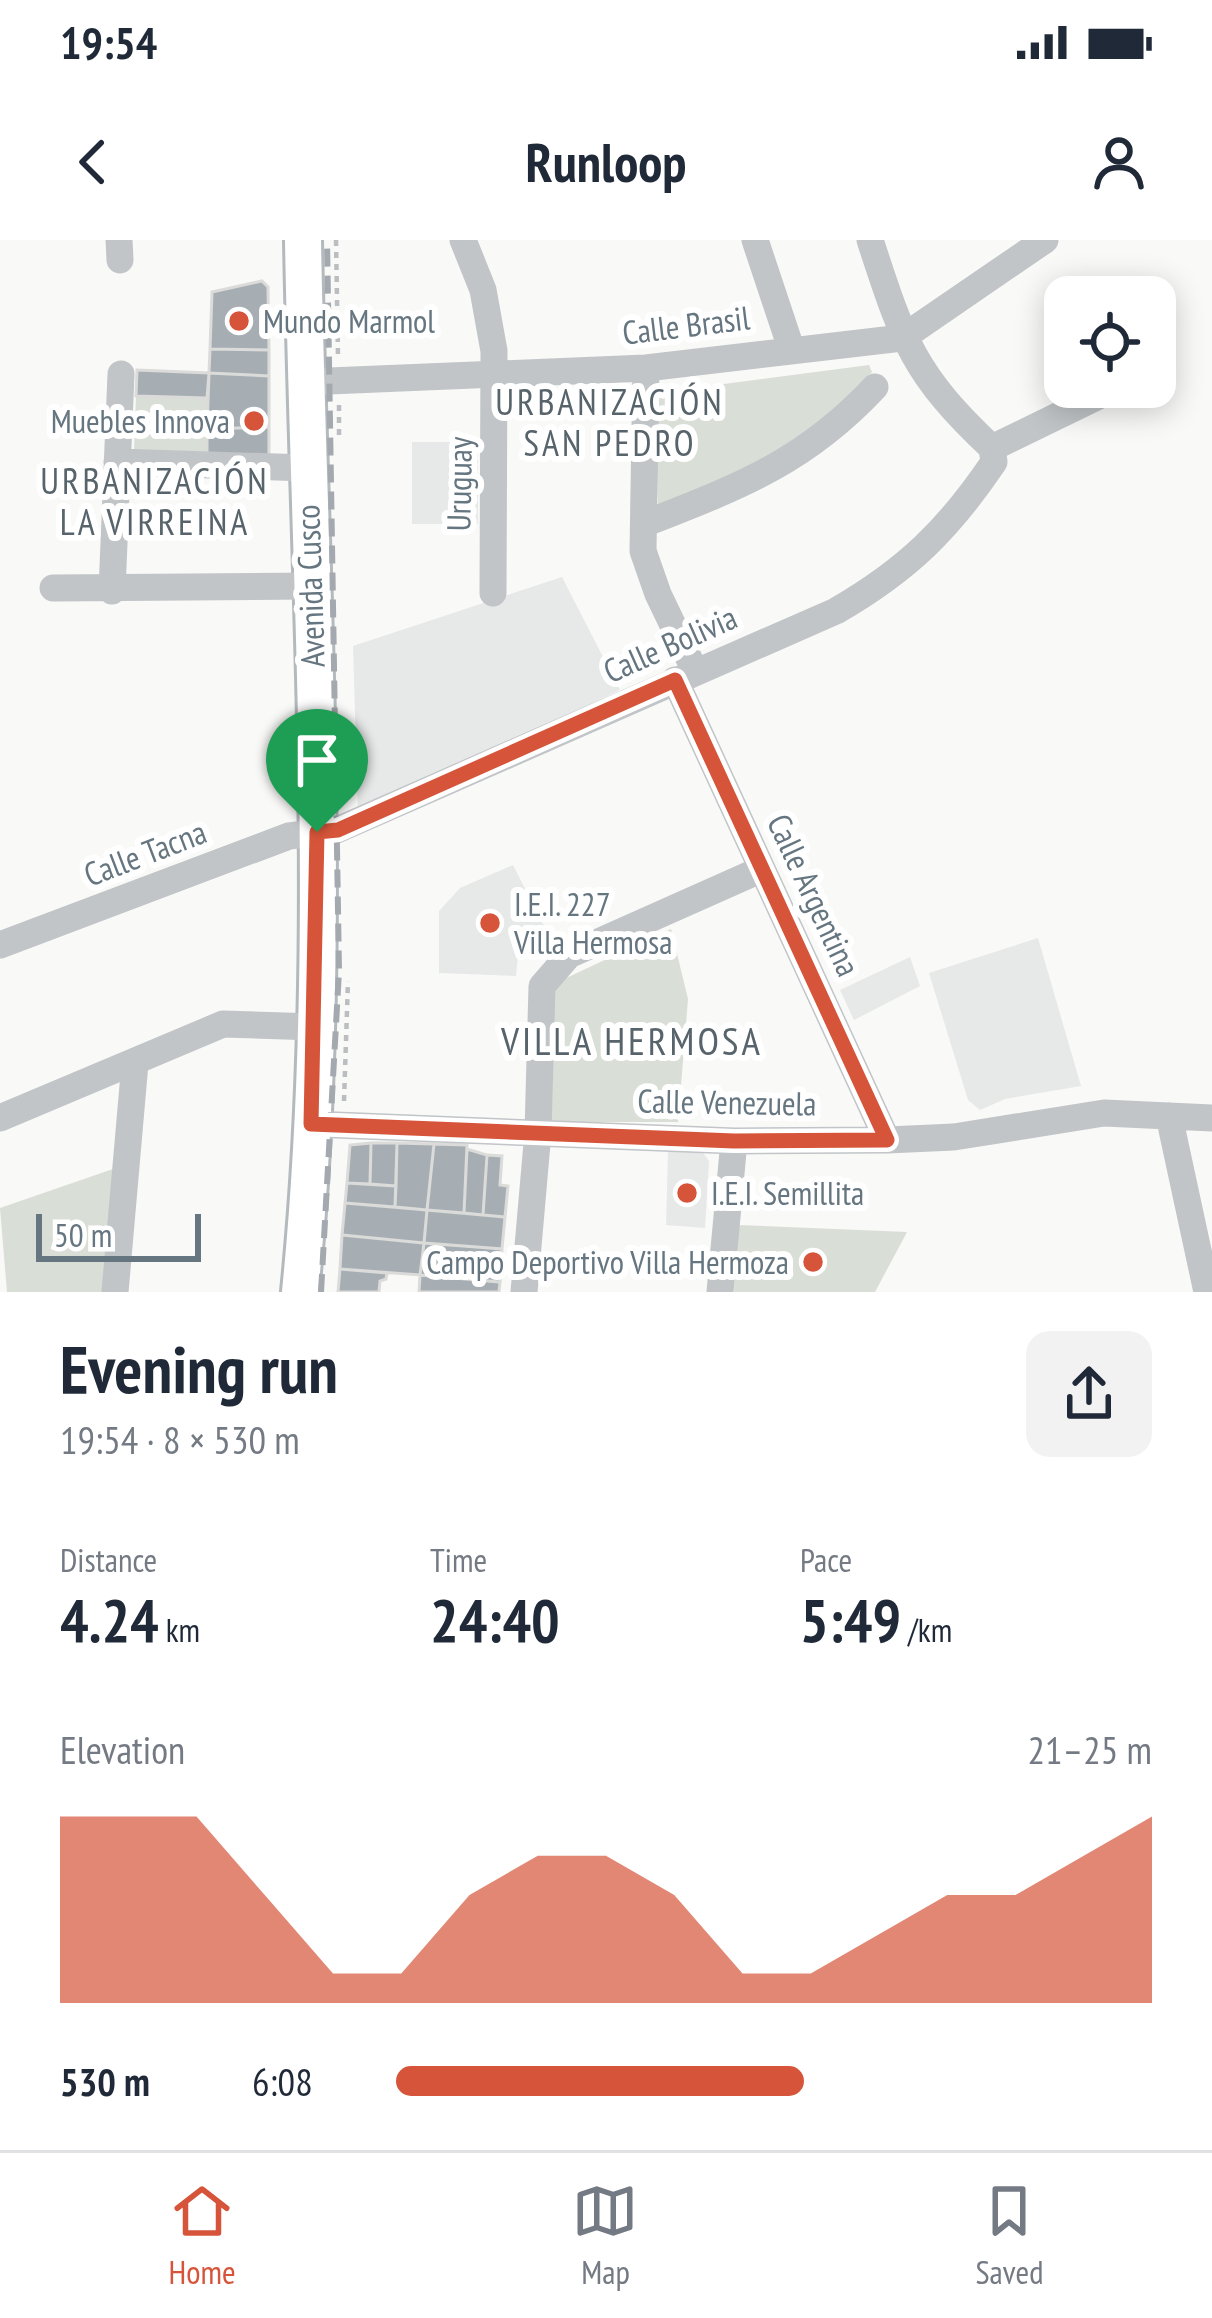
<!DOCTYPE html>
<meta charset="utf-8">
<style>
:root{--surface:#fff;--page:#f2f2f3;--text:#1f2937;--muted:#747a83;--line:#e0e1e3;--accent:#d6553a}
body{margin:0;font-family:"PT Sans Narrow",sans-serif;background:var(--page);color:var(--text);height:100vh;display:flex;flex-direction:column;font-size:45px;white-space:nowrap}
*{box-sizing:border-box;margin:0}
p{font-size:39px;color:var(--muted)}
.icon{flex:none;width:66px;height:66px;fill:none;stroke:currentColor;stroke-width:2;stroke-linecap:round;stroke-linejoin:round}
.map{position:relative;height:1052px;overflow:hidden}
.panel{display:flex;flex-direction:column;background:var(--surface);flex:1}
.panel>*{flex:none}
.buttons{position:absolute;left:1044px;top:36px;display:grid;gap:24px}
.buttons a{display:grid;place-items:center;width:132px;height:132px;border-radius:24px;background:var(--surface);box-shadow:0 6px 30px #0003;font-size:60px}
.scale{position:absolute;left:36px;bottom:30px;width:165px;box-sizing:border-box;padding-left:12px;border:6px solid #667680;border-top:0;font-size:33px;line-height:42px;white-space:nowrap;color:#667680;-webkit-text-stroke:9px #fff;paint-order:stroke}
.pin{position:absolute;display:grid;place-items:center;width:102px;height:102px;color:#fff;margin:-123px -51px;border-radius:50% 50% 50% 0;rotate:-45deg;box-shadow:0 0 12px #0007}
.pin .icon{rotate:45deg}
.round{display:grid;place-items:center;flex:none;width:126px;height:126px;border-radius:24px;background:var(--page)}
.headline{display:flex;align-items:center;justify-content:space-between;height:204px;padding:0 60px}
h1{font-size:66px;font-weight:700;line-height:90px}
.stats{display:grid;grid-template-columns:repeat(3,1fr);gap:18px;height:204px;padding:12px 60px}
.stats div{display:grid;align-content:center}
.stats b{font-size:60px;font-weight:700}
.stats small{font-size:33px;font-weight:400}
.stats p{font-size:33px}
.chart{height:336px;padding:24px 60px}
.chart p{display:flex;justify-content:space-between}
.chart svg{width:100%;height:216px;margin-top:12px;fill:var(--accent);opacity:.7}
ul{padding:0 60px;list-style:none;font-size:39px}
li{display:grid;grid-template-columns:192px 144px 1fr;align-items:center;height:90px}
li i{height:30px;border-radius:15px;background:var(--accent)}
.status{display:flex;justify-content:space-between;align-items:center;height:84px;padding:0 60px;background:var(--surface);direction:ltr}
.status svg{height:33px;fill:currentColor}
header{display:flex;justify-content:space-between;align-items:center;height:156px;padding:0 60px;background:var(--surface);font-size:54px;font-weight:700}
.tab-bar{display:flex;justify-content:space-around;align-items:center;height:168px;border-top:3px solid var(--line);background:var(--surface);font-size:33px;color:var(--muted)}
.tab-bar a{display:grid;justify-items:center;gap:6px}
.tab-bar .current{color:var(--accent)}
.map>svg:first-child{display:block}
</style>
<div class="status"><b>19:54</b><svg viewBox="0 0 49 12"><path d="M0 12V9h3v3zM5 12V6h3v6zM10 12V3h3v9zM15 12V0h3v12zM26 1h20v11H26zM47 4h2v5h-2z"/></svg></div>
<header><svg class="icon" aria-label="back" viewBox="0 0 24 24"><path d="M15 5l-7 7 7 7"/></svg>Runloop<svg class="icon" aria-label="person" viewBox="0 0 24 24"><circle cx="12" cy="8" r="4"/><path d="M4 21q1-7 8-7t8 7"/></svg></header>
<div class="map">
<svg width="1212" height="1052" viewBox="0 0 1212 1052">
<rect width="100%" height="100%" fill="#f9f9f7"/>
<path fill="#e7e8e8" d="M412,202H478V284H412Z
M562,337L620,450L358,575L353,406Z
M513,625L548,694L518,715L516,736L439,733V671L460,648Z
M1038,698L1081,846L1005,859L980,870L968,860L929,733Z
M910,717L920,746L854,780L840,750Z
M668,910L702,911L709,921L705,988L666,985Z"/>
<path fill="#d9ded6" d="M869,125L872,132L833,172L764,223L658,265L655,153Z
M136,156L207,158V214L134,210Z
M671,689L688,759L678,882H544L553,752L564,739Z
M113,929L104,1052H7L0,968Z
M737,985L907,992L875,1052H734Z"/>
<path fill="#a6aeb4" stroke="#dbdbd9" stroke-width="3" d="M262,41L268,47L269,110L210,109L212,52Z
M210,109L269,110V136L209,133Z
M137,130L209,133L207,158L136,156Z
M209,133L269,136V187L207,189Z
M269,187V216L207,214V189Z
M371,903L370,944L347,943L350,905Z
M371,903H397L396,946L370,944Z
M397,903L434,904L427,970L395,967Z
M434,904L467,905L464,973L427,970Z
M467,909L487,915L483,975L464,973Z
M487,915L502,916L500,945L508,946L505,977L483,975Z
M347,943L396,946L395,967L345,963Z
M345,963L427,970L424,1003L342,995Z
M427,970L505,977L502,1009L424,1003Z
M342,995L424,1003L420,1035L340,1029Z
M424,1003L502,1009L500,1042L420,1035Z
M340,1029L387,1033L386,1039L380,1041L379,1052H338Z
M420,1035L500,1042L499,1052H419Z"/>
<g fill="none" stroke-linecap="round" stroke-linejoin="round">
<g stroke="#b4b9bd" stroke-width="42">
<path id="major" d="M300,1052C335,703 309,350 303,0"/>
</g>
<path stroke="#bbbec0" stroke-width="4.5" stroke-dasharray="6 6" stroke-linecap="butt" d="M336,0L338,117
M339,165V195
M344,861L348,741"/>
<path stroke="#c1c5c8" stroke-width="27" d="M119,0L120,20
M463,0L483,50L494,111L493,353
M755,0L791,108
M870,0C903,101 913,134 992,208
M646,128L643,311L658,354L695,431
M305,142L646,128L902,98L1045,0
M992,208L1117,147
M117,222L307,228
M644,284C738,247 804,223 875,147
M53,348L310,346
M112,351L121,134
M675,440L887,900
M0,705L289,596L337,590L836,371C907,330 948,290 994,222L992,208
M1169,876L1207,1052
M0,878L223,784L315,787
M311,884L734,901L887,900L954,897L1104,873L1212,878
M115,1052L135,823
M524,1052L538,892L542,746L569,715L762,629
M720,1052L734,901"/>
<use href="#major" stroke="#fff" stroke-width="36"/>
<path stroke="#a3a9ae" stroke-width="6" stroke-dasharray="18 9" stroke-linecap="butt" d="M321,1052L339,731L327,0"/>
</g>
<g fill="none" stroke-linecap="round" stroke-linejoin="round">
<g stroke="#fff" stroke-width="24">
<path id="route" d="M675,440L887,900L734,901L311,884L317,592L338,590Z"/>
</g>
<use href="#route" stroke="#d6553a" stroke-width="15"/>
</g>
<g fill="#d6553a" stroke="#fff" stroke-width="4.5">
<circle cx="239" cy="81" r="12"/>
<circle cx="254" cy="181" r="12"/>
<circle cx="490" cy="683" r="12"/>
<circle cx="687" cy="953" r="12"/>
<circle cx="813" cy="1022" r="12"/>
</g>
<g text-anchor="middle" stroke-width="12" stroke-linejoin="round" paint-order="stroke">
<g font-size="33" fill="#667680" stroke="#fff" text-anchor="start">
<text x="263" y="93">Mundo Marmol</text>
<text x="230" y="193" text-anchor="end">Muebles Innova</text>
<text x="514" y="676">I.E.I. 227<tspan x="514" dy="38">Villa Hermosa</tspan></text>
<text x="711" y="965">I.E.I. Semillita</text>
<text x="789" y="1034" text-anchor="end">Campo Deportivo Villa Hermoza</text>
</g>
<g font-size="33" fill="#667680" stroke="#fff">
<text transform="translate(686 85) rotate(-7)" y="12">Calle Brasil</text>
<text transform="translate(459 244) rotate(-89)" y="12">Uruguay</text>
<text transform="translate(310 346) rotate(-92)" y="12">Avenida Cusco</text>
<text transform="translate(670 404) rotate(-24)" y="12">Calle Bolivia</text>
<text transform="translate(145 613) rotate(-21)" y="12">Calle Tacna</text>
<text transform="translate(814 655) rotate(65)" y="12">Calle Argentina</text>
<text transform="translate(727 862) rotate(1)" y="12">Calle Venezuela</text>
</g>
<g font-size="36" letter-spacing="3" fill="#58646b" stroke="#fff">
<text x="610" y="175">URBANIZACIÓN<tspan x="610" dy="41">SAN PEDRO</tspan></text>
<text x="155" y="254">URBANIZACIÓN<tspan x="155" dy="41">LA VIRREINA</tspan></text>
</g>
<g font-size="39" letter-spacing="3" fill="#58646b" stroke="#fff">
<text x="632" y="815">VILLA HERMOSA</text>
</g>
</g>
</svg>
<div class="buttons">
<a><svg class="icon" aria-label="locate" viewBox="0 0 24 24"><circle cx="12" cy="12" r="6"/><path d="M12 2v4M12 18v4M2 12h4M18 12h4"/></svg></a>
</div>
<div class="scale">50 m</div>
<div class="pin" style="left:317px;top:592px;background:#1e9e55"><svg class="icon" aria-label="arrive" viewBox="0 0 24 24"><path d="M6 21V4h12l-3 4 3 4H6"/></svg></div>
</div>
<section class="panel">
<div class="headline"><div><h1>Evening run</h1><p>19:54 · 8 × 530 m</p></div><a class="round"><svg class="icon" aria-label="share" viewBox="0 0 24 24"><path d="M12 15V3M7 8l5-5 5 5M5 13v7h14v-7"/></svg></a></div>
<div class="stats">
<div><p>Distance</p><b>4.24<small> km</small></b></div>
<div><p>Time</p><b>24:40</b></div>
<div><p>Pace</p><b>5:49<small> /km</small></b></div>
</div>
<div class="chart"><p><span>Elevation</span>21–25 m</p>
<svg viewBox="0 0 160 44" preserveAspectRatio="none"><path d="M0 44V6L10 6L20 6L30 22L40 38L50 38L60 22L70 14L80 14L90 22L100 38L110 38L120 30L130 22L140 22L150 14L160 6V44z"/></svg>
</div>
<ul>
<li><b>530 m</b>6:08<i style="width:54%"></i></li>
</ul>
</section>
<nav class="tab-bar">
<a class="current"><svg class="icon" aria-label="home" viewBox="0 0 24 24"><path d="M3 11l9-7 9 7M6 9v11h12V9"/></svg>Home</a>
<a><svg class="icon" aria-label="map" viewBox="0 0 24 24"><path d="M3 6l6-2 6 2 6-2v14l-6 2-6-2-6 2zM9 4v14M15 6v14"/></svg>Map</a>
<a><svg class="icon" aria-label="saved" viewBox="0 0 24 24"><path d="M7 4h10v16l-5-4-5 4z"/></svg>Saved</a>
</nav>
